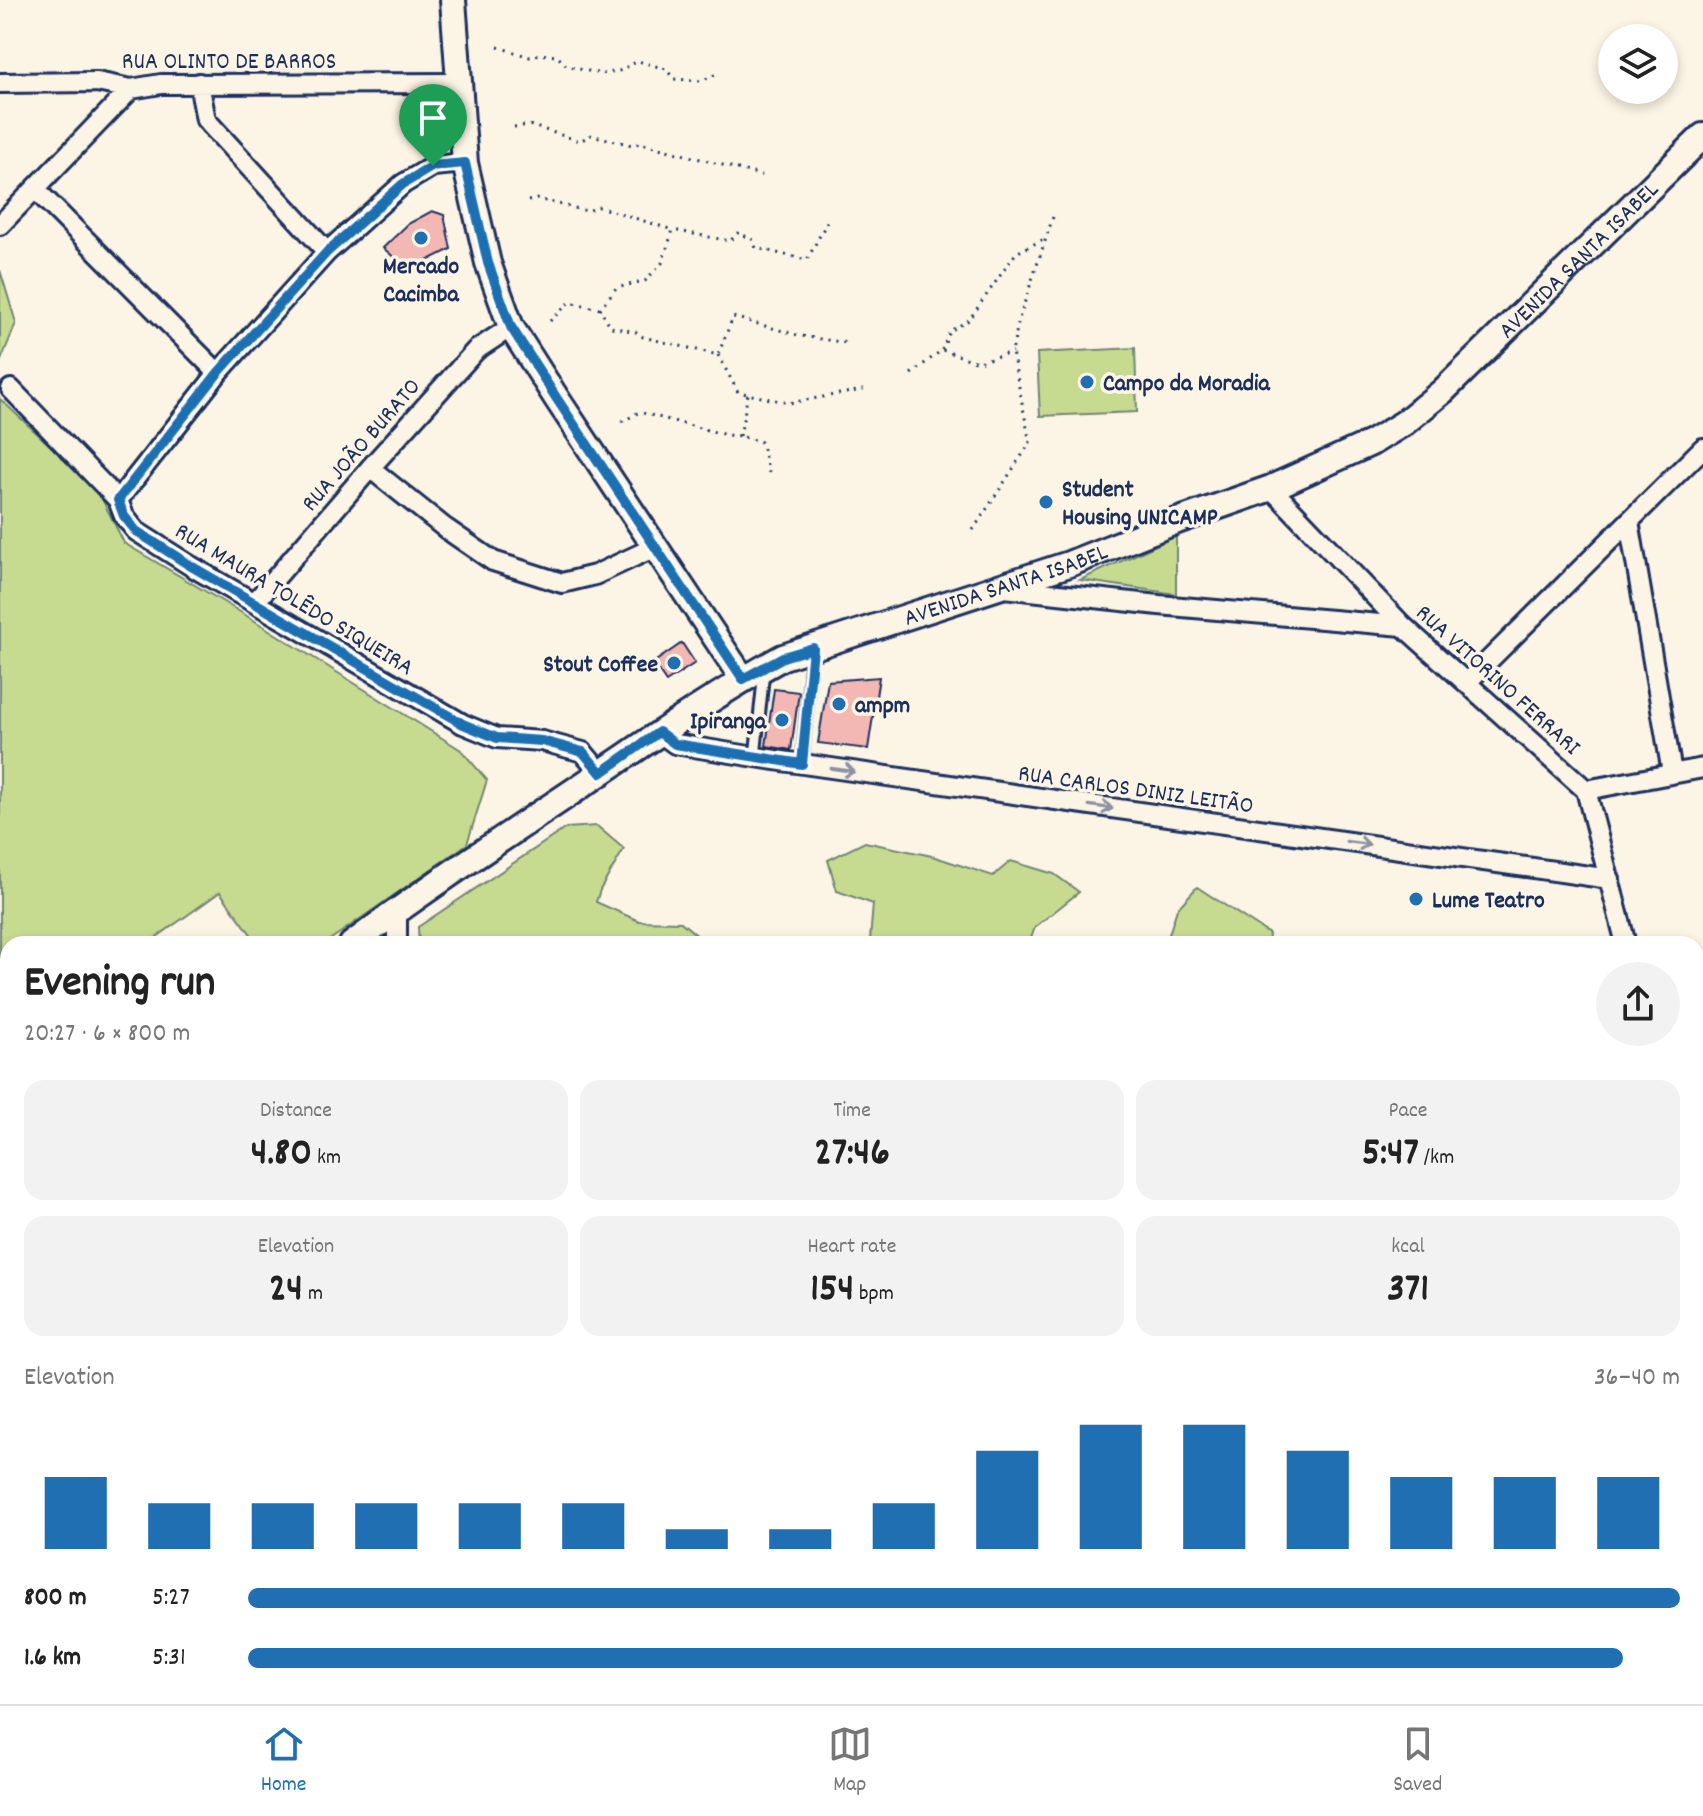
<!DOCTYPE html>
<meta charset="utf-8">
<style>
:root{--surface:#fff;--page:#f2f2f2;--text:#222;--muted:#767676;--line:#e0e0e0;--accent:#1f6fb2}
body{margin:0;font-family:Dekko,sans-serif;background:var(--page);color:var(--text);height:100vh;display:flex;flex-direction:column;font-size:30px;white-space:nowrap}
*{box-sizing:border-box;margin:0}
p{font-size:26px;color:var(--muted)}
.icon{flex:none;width:44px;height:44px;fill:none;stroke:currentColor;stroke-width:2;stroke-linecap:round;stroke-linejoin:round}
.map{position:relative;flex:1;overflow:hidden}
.sheet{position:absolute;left:0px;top:936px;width:1704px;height:768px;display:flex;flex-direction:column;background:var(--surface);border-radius:24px 24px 0 0;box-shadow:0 4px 12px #0003}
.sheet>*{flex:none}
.tools{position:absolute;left:1598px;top:24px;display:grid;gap:16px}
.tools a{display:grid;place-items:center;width:80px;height:80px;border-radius:50%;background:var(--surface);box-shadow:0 4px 12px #0003;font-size:40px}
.pin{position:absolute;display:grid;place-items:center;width:68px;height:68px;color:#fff;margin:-82px -34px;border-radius:50% 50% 50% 0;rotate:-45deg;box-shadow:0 0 8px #0007}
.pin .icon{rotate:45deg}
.round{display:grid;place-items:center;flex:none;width:84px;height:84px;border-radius:42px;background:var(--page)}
.headline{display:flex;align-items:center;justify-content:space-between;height:136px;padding:0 24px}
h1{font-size:44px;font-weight:700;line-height:60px}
.figures{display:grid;grid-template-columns:repeat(3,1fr);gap:12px;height:136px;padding:8px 24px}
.figures div{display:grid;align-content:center;border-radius:20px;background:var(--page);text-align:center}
.figures b{font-size:40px;font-weight:700}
.figures small{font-size:22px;font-weight:400}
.figures p{font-size:22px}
.chart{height:224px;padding:16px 24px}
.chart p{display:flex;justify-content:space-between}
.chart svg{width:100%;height:144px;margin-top:8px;stroke:var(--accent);stroke-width:6}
ul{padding:0 24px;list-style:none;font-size:26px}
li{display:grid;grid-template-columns:128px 96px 1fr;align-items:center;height:60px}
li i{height:20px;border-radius:10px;background:var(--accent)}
.menu{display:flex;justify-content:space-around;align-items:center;height:112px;border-top:2px solid var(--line);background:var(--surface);font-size:22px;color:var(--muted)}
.menu a{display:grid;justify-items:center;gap:4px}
.menu .selected{color:var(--accent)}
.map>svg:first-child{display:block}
</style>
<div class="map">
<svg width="1703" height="1704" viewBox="0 0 1703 1704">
<rect width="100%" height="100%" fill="#fcf5e5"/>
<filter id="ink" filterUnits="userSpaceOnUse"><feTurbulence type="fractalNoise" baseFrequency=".0125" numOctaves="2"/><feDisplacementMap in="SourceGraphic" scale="16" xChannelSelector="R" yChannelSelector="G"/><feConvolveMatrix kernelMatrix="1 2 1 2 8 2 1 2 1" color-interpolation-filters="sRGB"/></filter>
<g filter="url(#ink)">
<path fill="#c7db90" stroke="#718577" stroke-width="2" d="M0,270L16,323L0,363Z
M1135,348L1137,412L1040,416L1037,353Z
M0,399L97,489L124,543L247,616L461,750L487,780L467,844L324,944H258L220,892L147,944H8V1044L0,1050Z
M1176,536V594L1080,580Z
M597,826L624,849L600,890L596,902L639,921L681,922L700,938L692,944H419L418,927L566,828Z
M865,842L932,856L993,876L1011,861L1054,874L1079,892L1035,927L1029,944H877L870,940L873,904L837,891L828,860Z
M1197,887L1269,934L1268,944H1166L1177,909Z
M1703,990V1704H964L971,1696H1696V991Z"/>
<path fill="#f4b8b4" stroke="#1b2f5e" stroke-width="2" d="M432,95L441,128L421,136L409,101Z
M432,211L444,215L451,249L409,270L383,248L408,224Z
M682,643L695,663L666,682L653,663Z
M879,677L868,749L818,743L828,681Z
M774,689L799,692L791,750L766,746Z"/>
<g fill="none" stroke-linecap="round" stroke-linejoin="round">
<g stroke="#1b2f5e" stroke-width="15">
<path id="lane" d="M755,757L764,671
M802,764L812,651"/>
</g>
<g stroke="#1b2f5e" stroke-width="24">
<path id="street" d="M0,83L97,82L131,89L161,84L459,83
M199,83L206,120L327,252
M35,189L218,373
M0,225L131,89
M11,389L118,500L124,516L136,531L191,566L463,724L497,738L542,741L583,752L601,773
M370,468L445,528L493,561L562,583L595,575L655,547
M1271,488L1403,626L1586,790L1626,944
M118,500L218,373L327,252L403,184L433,166L465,163
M1629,521L1672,773
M1004,588L1159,605L1403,626
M255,602L370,468L476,350L511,327
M1467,682L1703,448
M659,732L675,744L768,759L1610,879
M1586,790L1703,768
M397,944V910
M1696,991L1703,990
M1696,1616L1703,1623
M0,1618H8
M618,1696L635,1704
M359,1704L361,1696
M1047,1704L1054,1696
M1199,1704L1207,1696"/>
</g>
<g stroke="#1b2f5e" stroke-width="30">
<g id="secondary">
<path d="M453,0L465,163L488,263L511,327L557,399L743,679"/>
<path id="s1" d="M352,944C425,889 502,839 578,788C646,743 712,696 783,657L1069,564L1177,521L1271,488L1371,443L1404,423L1443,391L1703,136"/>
<path d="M0,1210L8,1204"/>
<path d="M0,1494L8,1505"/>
<path d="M151,1696L157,1704"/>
</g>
</g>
<path stroke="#1b2f5e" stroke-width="3" stroke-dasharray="2 6" stroke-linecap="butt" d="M498,47L530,57L540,54L557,56L567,66L601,74L619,71L638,61L666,69L674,79L701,81L719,73
M514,127L529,125L580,141L591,135L632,145L640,143L768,177
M528,201L537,199L587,211L599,207L673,230
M600,309L616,288L645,281L662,263L673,230L730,241L738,233L752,239L756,248L807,260L828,220
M550,321L570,302L600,309L611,327L636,332L643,337L718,355L733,317L801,336L847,343
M942,350L950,331L969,320L1016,253L1044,239
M718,355L738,392L789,403L868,389
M911,374L942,350L978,362L1012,352
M622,422L639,412L726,435L740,436L761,442L769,473
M740,436L748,394
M973,530L1030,443L1012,352L1019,319L1054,214"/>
<use href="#lane" stroke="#fcf5e5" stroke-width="9"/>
<use href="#street" stroke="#fcf5e5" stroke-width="18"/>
<use href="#secondary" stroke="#fcf5e5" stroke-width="24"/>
</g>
<defs><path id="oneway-shaft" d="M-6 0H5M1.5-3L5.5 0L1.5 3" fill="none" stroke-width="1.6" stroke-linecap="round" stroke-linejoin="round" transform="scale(2)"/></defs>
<g stroke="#8c92a2">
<use href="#oneway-shaft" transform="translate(843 770) rotate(8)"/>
<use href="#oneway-shaft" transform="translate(1101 807) rotate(8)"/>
<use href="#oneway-shaft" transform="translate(1358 843) rotate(8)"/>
</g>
</g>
<g fill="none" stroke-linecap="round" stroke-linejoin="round" filter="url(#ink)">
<g stroke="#fff" stroke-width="16">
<path id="route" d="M465,163L488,263L511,327L557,399L743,679L783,657L813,648L802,764L675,744L659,732L601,773L583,752L542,741L497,738L463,724L191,566L136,531L124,516L118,500L218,373L327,252L403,184L433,166Z"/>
</g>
<use href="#route" stroke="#1f6fb2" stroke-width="10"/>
</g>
<g fill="#1f6fb2" stroke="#fcf5e5" stroke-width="3">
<circle cx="421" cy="238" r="8"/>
<circle cx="1087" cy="382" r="8"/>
<circle cx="1046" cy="502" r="8"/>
<circle cx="674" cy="663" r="8"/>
<circle cx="839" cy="704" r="8"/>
<circle cx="782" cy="720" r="8"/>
<circle cx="1416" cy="899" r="8"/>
</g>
<g text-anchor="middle" stroke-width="7" stroke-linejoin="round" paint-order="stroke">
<g font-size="24" fill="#1b2f5e" stroke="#fcf5e5">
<text x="229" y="68">RUA OLINTO DE BARROS</text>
<text dy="8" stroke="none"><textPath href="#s1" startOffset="1422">AVENIDA SANTA ISABEL</textPath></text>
<text transform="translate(360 444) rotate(-49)" y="8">RUA JOÃO BURATO</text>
<text dy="8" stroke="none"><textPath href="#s1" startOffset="752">AVENIDA SANTA ISABEL</textPath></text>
<text transform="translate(295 598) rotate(31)" y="8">RUA MAURA TOLÊDO SIQUEIRA</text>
<text transform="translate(1499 679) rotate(42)" y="8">RUA VITORINO FERRARI</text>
<text transform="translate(1136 788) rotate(8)" y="8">RUA CARLOS DINIZ LEITÃO</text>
</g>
<g font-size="24" font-weight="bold" fill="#1b2f5e" stroke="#fcf5e5" text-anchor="start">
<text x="421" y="273" text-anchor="middle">Mercado<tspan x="421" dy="28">Cacimba</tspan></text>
<text x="1103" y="390">Campo da Moradia</text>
<text x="1062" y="496">Student<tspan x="1062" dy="28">Housing UNICAMP</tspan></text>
<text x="658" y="671" text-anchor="end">Stout Coffee</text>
<text x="855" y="712">ampm</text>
<text x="766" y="728" text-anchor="end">Ipiranga</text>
<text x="1432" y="907">Lume Teatro</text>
</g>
</g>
</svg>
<div class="tools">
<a><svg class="icon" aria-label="layers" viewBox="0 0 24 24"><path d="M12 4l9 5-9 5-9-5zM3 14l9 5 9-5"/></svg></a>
</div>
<div class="pin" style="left:433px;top:166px;background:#1e9e55"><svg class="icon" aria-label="arrive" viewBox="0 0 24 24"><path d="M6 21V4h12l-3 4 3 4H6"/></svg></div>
<section class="sheet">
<div class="headline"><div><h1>Evening run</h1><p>20:27 · 6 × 800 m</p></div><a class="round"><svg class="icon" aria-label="share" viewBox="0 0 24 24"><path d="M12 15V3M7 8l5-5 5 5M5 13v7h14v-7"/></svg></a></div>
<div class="figures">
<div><p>Distance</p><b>4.80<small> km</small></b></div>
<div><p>Time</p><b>27:46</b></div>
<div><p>Pace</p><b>5:47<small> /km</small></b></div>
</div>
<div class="figures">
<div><p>Elevation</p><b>24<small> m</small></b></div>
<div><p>Heart rate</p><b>154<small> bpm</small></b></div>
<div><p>kcal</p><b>371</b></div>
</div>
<div class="chart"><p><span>Elevation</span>36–40 m</p>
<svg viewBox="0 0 160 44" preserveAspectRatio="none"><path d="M5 44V22M15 44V30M25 44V30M35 44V30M45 44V30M55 44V30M65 44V38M75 44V38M85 44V30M95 44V14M105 44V6M115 44V6M125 44V14M135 44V22M145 44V22M155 44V22"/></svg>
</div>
<ul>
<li><b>800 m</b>5:27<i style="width:100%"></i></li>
<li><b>1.6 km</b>5:31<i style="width:96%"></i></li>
</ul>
</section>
</div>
<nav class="menu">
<a class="selected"><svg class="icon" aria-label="home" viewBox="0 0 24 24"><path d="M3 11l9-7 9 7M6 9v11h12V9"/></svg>Home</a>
<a><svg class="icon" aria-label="map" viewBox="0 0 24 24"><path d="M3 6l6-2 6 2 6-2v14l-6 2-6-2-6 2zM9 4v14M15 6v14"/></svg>Map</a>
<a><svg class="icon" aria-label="saved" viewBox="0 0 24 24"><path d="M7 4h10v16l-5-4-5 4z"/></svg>Saved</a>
</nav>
